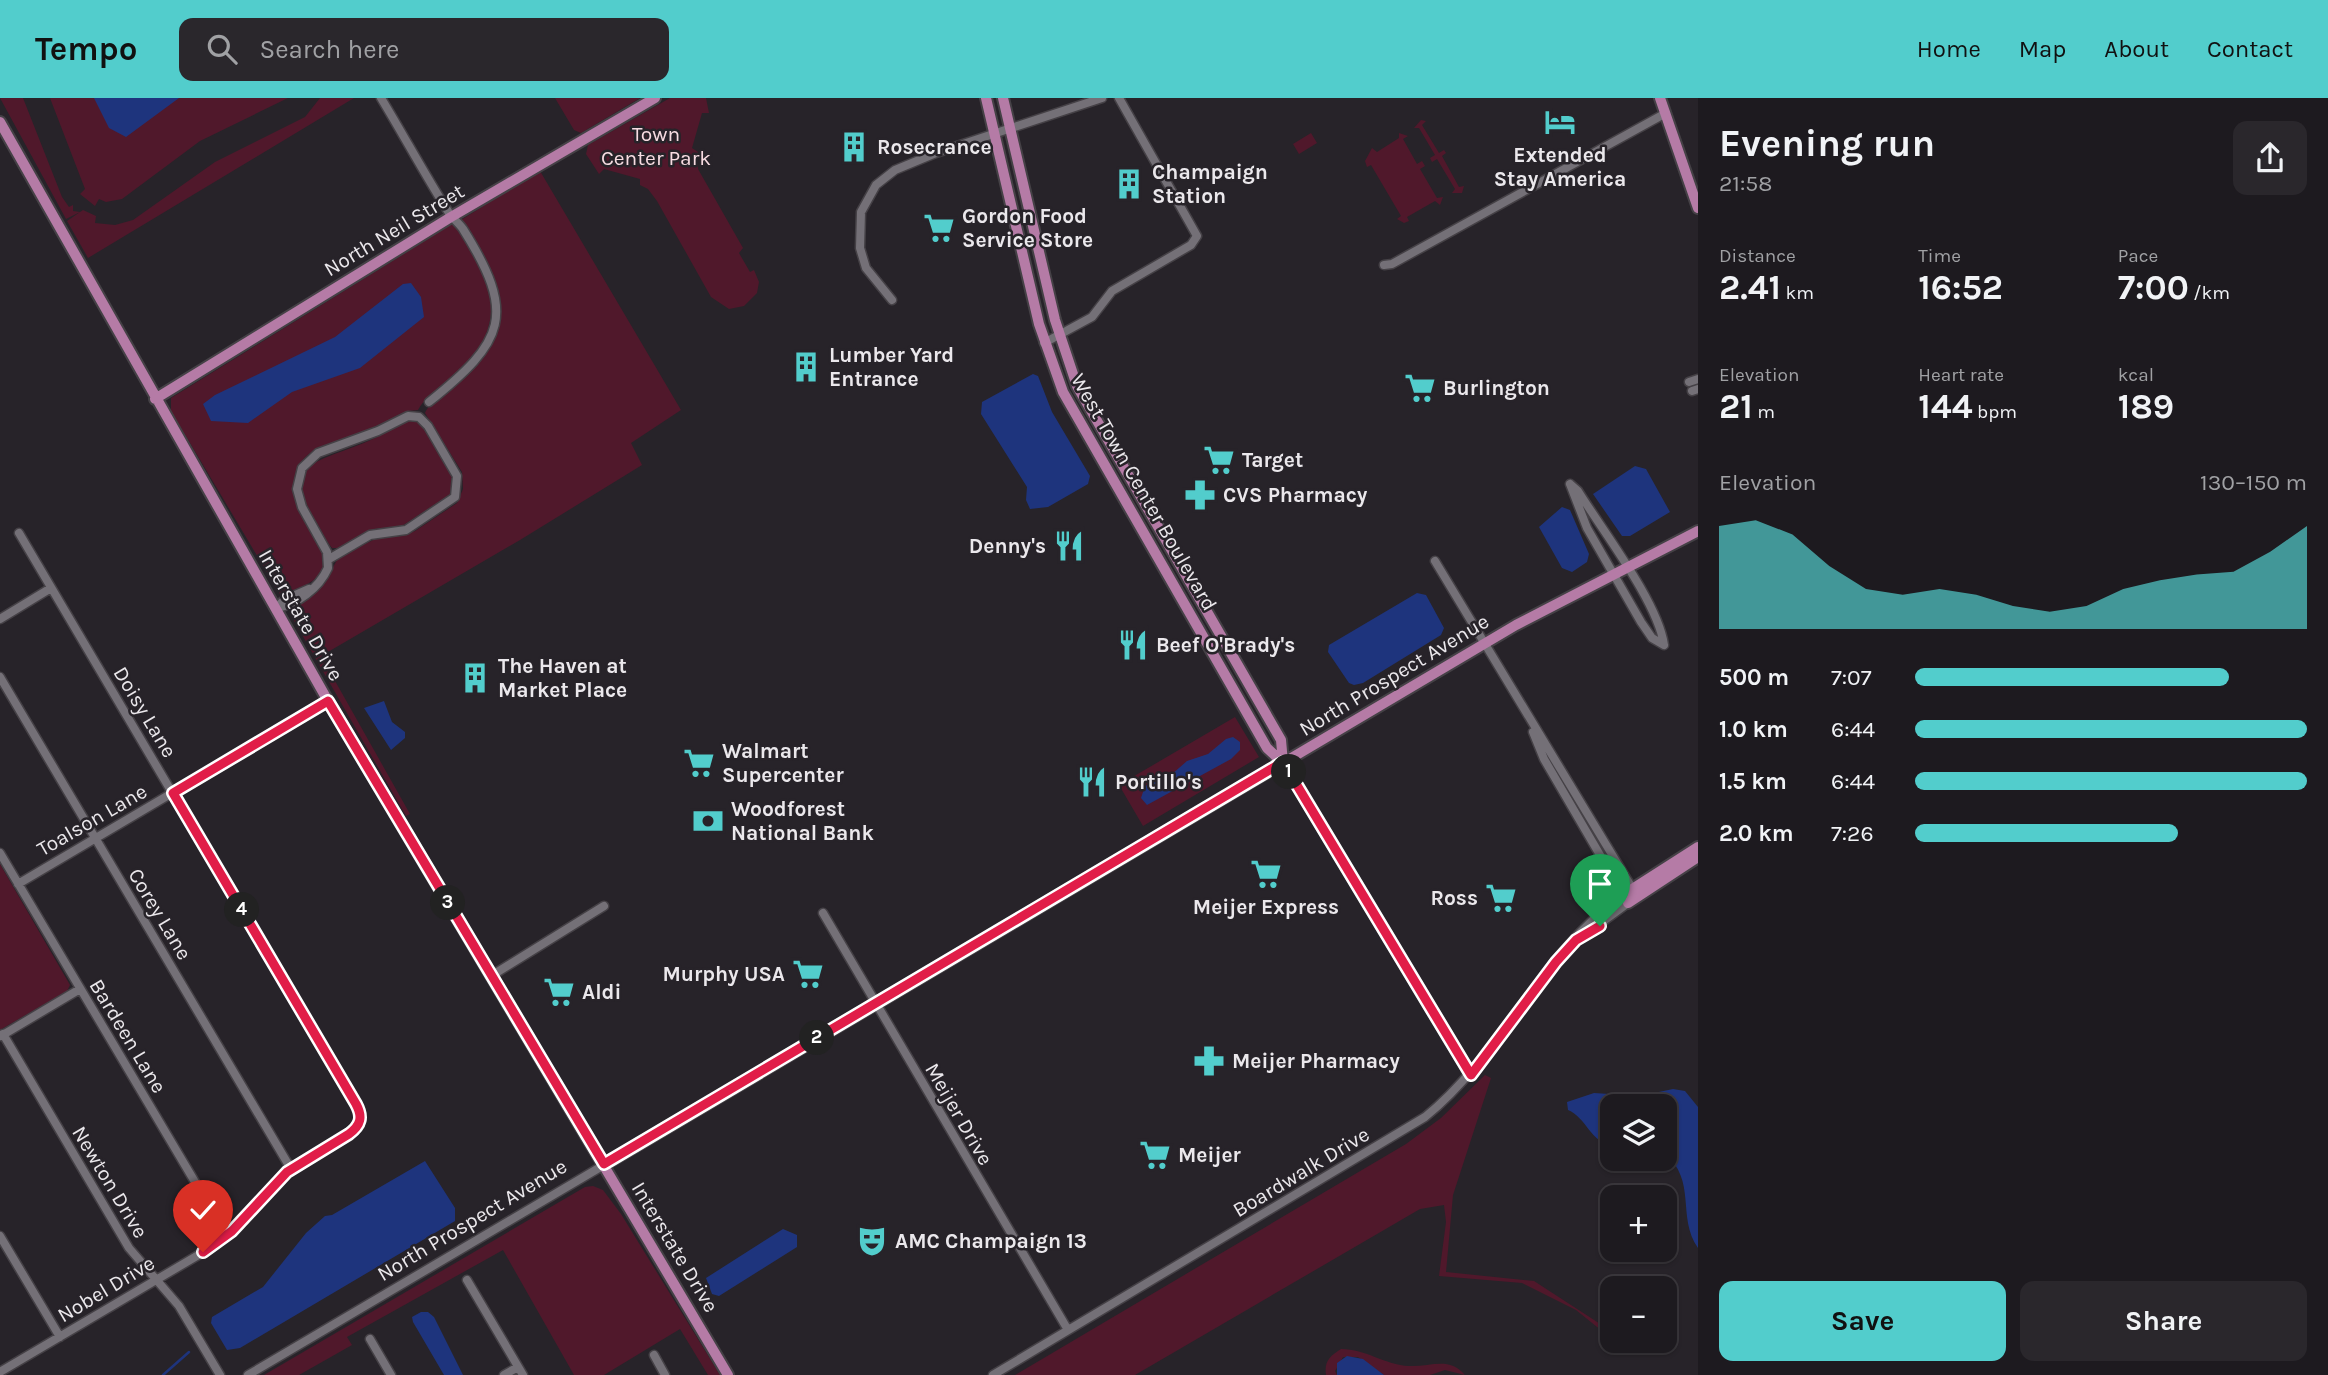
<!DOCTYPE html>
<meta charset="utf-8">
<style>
:root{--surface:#1d1a1f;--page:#2a272c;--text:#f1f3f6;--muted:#a0a1a4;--line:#3b383d;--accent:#52cdcc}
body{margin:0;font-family:Karla,sans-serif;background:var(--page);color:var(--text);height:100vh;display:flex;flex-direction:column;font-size:26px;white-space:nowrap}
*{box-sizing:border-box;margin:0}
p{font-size:23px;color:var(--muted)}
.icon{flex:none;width:38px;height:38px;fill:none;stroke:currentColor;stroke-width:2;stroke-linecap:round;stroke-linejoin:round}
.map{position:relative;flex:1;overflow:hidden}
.side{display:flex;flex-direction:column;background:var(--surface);width:630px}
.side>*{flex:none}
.fabs{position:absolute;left:1600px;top:996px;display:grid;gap:14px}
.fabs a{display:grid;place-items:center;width:77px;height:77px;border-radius:14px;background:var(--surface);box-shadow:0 2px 5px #0004,0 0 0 2px var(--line);font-size:35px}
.pin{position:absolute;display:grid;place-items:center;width:60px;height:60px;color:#fff;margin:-72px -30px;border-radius:50% 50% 50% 0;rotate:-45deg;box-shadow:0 0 7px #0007}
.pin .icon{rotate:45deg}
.km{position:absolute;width:35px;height:35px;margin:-18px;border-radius:50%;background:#222;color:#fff;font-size:19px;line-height:35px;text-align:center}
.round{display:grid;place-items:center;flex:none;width:74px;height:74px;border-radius:14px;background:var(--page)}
.summary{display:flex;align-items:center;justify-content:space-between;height:119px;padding:0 21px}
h1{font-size:38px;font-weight:700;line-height:52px}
.metrics{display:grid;grid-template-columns:repeat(3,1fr);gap:10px;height:119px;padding:7px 21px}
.metrics div{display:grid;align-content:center}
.metrics b{font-size:35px;font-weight:700}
.metrics small{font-size:19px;font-weight:400}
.metrics p{font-size:19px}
.chart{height:196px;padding:14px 21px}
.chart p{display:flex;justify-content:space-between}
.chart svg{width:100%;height:126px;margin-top:7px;fill:var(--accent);opacity:.7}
.primary-button{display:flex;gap:14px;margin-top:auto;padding:14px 21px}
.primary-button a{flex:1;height:80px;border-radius:14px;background:var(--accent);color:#111;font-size:28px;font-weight:700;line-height:80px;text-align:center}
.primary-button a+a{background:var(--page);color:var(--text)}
ul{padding:0 21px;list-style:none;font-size:23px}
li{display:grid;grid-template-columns:112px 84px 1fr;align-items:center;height:52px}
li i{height:18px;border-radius:9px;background:var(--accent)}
header{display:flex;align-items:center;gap:42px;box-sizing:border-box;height:98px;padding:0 35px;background:var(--accent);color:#111}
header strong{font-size:33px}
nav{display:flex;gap:38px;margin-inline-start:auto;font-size:24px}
.search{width:490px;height:63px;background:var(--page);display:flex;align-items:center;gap:18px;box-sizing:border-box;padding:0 24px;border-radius:14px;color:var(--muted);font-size:26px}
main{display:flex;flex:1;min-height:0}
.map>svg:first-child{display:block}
</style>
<header>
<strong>Tempo</strong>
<div class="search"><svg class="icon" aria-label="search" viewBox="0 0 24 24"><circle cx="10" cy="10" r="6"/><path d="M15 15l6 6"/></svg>Search here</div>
<nav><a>Home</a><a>Map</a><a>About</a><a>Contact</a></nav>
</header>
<main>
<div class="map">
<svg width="1698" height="1277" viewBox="0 0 1698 1277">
<rect width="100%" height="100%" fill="#272329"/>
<path fill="#50182b" d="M0,0H23L62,99L69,109L73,107V113L80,114L66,121Z
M50,0H288L200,43L122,101L106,104L99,101L95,108L80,96L85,91Z
M320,0H354L88,160L67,123L83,112L96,118L95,125L115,127L133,122L215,64L305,19Z
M555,0H640L581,35L574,32Z
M670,0H706L709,15H702L692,50L698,54V71L743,150L739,155L750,174L754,172L759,184L757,195L744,208L729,211L711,199L657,103L648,91L640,87V81L604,71L599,76L586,56L588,47Z
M1421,22L1426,23L1422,27L1439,55L1444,52L1446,55L1442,58L1459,89L1464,88L1462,95H1452L1455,91L1437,61L1432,64L1430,60L1435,57L1419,30H1414Z
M1311,35L1317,45L1299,56L1293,46Z
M1399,35L1408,38L1403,41L1417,66L1422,63L1425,68L1420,71L1437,100L1443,99L1440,107L1435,103L1407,119L1409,123L1404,125L1397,121L1401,118L1371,67L1367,69L1365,63L1372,50L1377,54L1399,40Z
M540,73L681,312L631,345L642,367L520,442L321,558L410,716L406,718L289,514L325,484L338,460L377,440L401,438L415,433L457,405L463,391L462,374L425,315C431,301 452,290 464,279C495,252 512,213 491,173C482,156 469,140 461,122Z
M454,125C493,169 509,222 465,269C451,284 428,294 418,312L408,313C390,322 373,331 355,339C336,347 311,347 299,367C274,410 356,460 309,485C300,490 291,498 281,498L171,313V300Z
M410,322L420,324L423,328L452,377L451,396L402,428L374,431L341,450H332C325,442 321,431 315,422C283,368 312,365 356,348C375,341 393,331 410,322Z
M1235,619L1259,659L1143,728L1119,687Z
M0,766L70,887L67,893L0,932Z
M1485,977L1491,980L1453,1097L1446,1174L1534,1183L1611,1233L1612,1241L1576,1212L1522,1185L1439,1178L1446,1124L1444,1107L1420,1111L1135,1277H1015L1406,1046L1441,1020Z
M593,1088L603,1092L621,1116L720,1277H708L680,1231L604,1277H574L503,1152L347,1239L352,1247L299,1277H264L585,1089Z
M1341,1251C1366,1251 1385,1267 1409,1268C1431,1269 1449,1258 1465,1277L1445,1272L1430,1277H1384L1358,1259H1343L1335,1273L1337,1277H1326C1324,1263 1330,1258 1341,1251Z"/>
<path fill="#1e347d" d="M94,0H179L126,39L109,30Z
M411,185L421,199L424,219L360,270L292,294L248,325L211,323L203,306L215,297L335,239L403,186Z
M1033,276L1038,278L1052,314L1090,378L1088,386L1048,409L1030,411L1026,402L1027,389L981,316L982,304Z
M1635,368L1646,371L1670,414L1630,438H1622L1593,396Z
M1562,409L1570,412L1589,456L1587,464L1572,474L1562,470L1539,429Z
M1417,495L1426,497L1444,530L1441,537L1363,585L1354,587L1349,585L1328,554L1329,547Z
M384,603L392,624L405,634V640L391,652L364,610Z
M1233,639L1240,644V652L1231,661L1147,707L1141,700L1145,688L1171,677L1187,663L1208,656L1226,641Z
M1673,991L1685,993L1698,1009V1150C1676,1118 1698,1084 1664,1054V1008H1612V1047C1591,1045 1586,1019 1568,1012L1567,1004L1594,995L1640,998Z
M425,1063L455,1110V1123L240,1250L227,1252L211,1225L212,1219L263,1189L306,1135L325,1118L332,1117Z
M783,1131L797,1137V1149L719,1198L712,1196L706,1180Z
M421,1214H428L434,1219L463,1277H444L413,1224L412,1219Z
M1347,1258L1363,1261L1384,1277H1337V1265Z"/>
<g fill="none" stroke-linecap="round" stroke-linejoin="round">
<path stroke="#1e347d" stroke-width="2.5" d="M163,1277L189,1254"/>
<g stroke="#454146" stroke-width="11">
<path id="minor" d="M381,0C404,38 425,77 449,115C453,121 459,125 463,131C517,217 505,243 429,304
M1384,167L1392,166L1666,15
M892,202L866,170L860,150L861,114L876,87L895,72L936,55L1102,0
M1044,245L1092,219L1112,193L1191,147L1197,138L1119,0
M1689,284L1698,281
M1692,293L1698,291
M1570,386L1587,430L1641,524L1652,540L1664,547
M1570,386L1578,393C1602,432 1658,504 1664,547
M1435,463L1634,793
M276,510C297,507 319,490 328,470L327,454L302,409L297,391L302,370L318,355L378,333L408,318L419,319L428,328L457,378L455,399L406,432L370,437L329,461
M276,510L284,502L309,491
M0,521L51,490
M0,579L291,1071
M1533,634L1544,661L1628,805L1579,841
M0,755L227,1138
M18,786L328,603
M823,815L1068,1232
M491,878L604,808
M3,936L129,1150L179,1208L220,1277
M1,938L80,891
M0,1138L60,1239
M467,1182L523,1277
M370,1241L391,1277
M654,1257L665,1277
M0,1274L212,1149L232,1133L287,1074L349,1036C362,1026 362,1017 354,1003L19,435
M248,1277L604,1067
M504,1277L518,1269
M993,1277L1425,1019C1503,956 1541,855 1623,797"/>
</g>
<g stroke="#454146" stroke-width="14">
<path id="major" d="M986,0L1039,226L1063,294L1267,650L1283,665L1294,682L1471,977
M1003,0L1055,222L1077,288L1281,642L1283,665
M1660,0L1698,110
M0,24L328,603L728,1277
M155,301L451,119L655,0
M1623,797L1698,749
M1628,805L1698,759
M604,1067L1516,527L1698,433"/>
</g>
<use href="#minor" stroke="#747077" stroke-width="8"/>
<use href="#major" stroke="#b57ba6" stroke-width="10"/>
</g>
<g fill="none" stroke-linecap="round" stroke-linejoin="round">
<g stroke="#fff" stroke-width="14">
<path id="route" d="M203,1154L232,1133L287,1074L349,1036C361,1027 363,1019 356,1006L173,695L328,603L604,1066L1283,664L1471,977L1556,864L1576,842L1600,828"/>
</g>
<use href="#route" stroke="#e11d48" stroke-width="9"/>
</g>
<defs>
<g id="hotel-bare" transform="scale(2.415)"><path d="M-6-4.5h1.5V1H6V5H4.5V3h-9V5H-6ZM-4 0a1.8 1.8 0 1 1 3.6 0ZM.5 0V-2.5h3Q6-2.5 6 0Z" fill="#52cdcc" stroke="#272329" stroke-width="2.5" paint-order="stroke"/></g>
<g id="building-bare" transform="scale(2.415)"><path d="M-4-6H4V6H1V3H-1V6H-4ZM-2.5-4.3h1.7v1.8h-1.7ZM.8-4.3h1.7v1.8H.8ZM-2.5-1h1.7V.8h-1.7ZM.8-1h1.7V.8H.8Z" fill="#52cdcc" stroke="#272329" stroke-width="2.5" paint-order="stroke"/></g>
<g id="supermarket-bare" transform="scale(2.415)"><path d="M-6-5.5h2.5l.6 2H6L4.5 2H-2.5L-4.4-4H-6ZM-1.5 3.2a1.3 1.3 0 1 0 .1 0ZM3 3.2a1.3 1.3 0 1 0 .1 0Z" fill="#52cdcc" stroke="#272329" stroke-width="2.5" paint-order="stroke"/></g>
<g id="pharmacy-bare" transform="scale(2.415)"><path d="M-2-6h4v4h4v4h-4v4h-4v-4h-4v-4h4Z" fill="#52cdcc" stroke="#272329" stroke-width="2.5" paint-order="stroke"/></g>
<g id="restaurant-bare" transform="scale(2.415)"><path d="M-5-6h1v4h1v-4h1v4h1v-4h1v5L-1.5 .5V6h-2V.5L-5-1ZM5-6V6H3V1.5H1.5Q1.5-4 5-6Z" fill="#52cdcc" stroke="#272329" stroke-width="2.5" paint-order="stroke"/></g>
<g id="bank-bare" transform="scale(2.415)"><path d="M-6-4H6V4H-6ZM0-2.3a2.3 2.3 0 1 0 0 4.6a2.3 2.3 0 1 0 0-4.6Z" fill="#52cdcc" stroke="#272329" stroke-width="2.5" paint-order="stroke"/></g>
<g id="theatre-bare" transform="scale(2.415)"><path d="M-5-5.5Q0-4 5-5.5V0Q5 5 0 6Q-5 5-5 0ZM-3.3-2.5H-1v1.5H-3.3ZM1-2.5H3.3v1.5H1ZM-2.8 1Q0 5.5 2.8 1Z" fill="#52cdcc" stroke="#272329" stroke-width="2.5" paint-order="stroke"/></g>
</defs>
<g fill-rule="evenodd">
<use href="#hotel-bare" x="1560" y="24"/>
<use href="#building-bare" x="854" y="49"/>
<use href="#building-bare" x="1129" y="86"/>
<use href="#supermarket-bare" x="939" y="130"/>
<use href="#building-bare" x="806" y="269"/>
<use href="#supermarket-bare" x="1420" y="290"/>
<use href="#supermarket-bare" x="1219" y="362"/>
<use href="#pharmacy-bare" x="1200" y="397"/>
<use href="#restaurant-bare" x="1069" y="448"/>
<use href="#restaurant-bare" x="1133" y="547"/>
<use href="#building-bare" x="475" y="580"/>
<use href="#supermarket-bare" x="699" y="665"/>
<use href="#restaurant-bare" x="1092" y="684"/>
<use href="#bank-bare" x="708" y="723"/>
<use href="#supermarket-bare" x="1266" y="776"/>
<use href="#supermarket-bare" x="1501" y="800"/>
<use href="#supermarket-bare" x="808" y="876"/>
<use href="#supermarket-bare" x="559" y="894"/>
<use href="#pharmacy-bare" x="1209" y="963"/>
<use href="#supermarket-bare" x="1155" y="1057"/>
<use href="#theatre-bare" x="872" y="1143"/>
</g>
<g text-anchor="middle" stroke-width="5" stroke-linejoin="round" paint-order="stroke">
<g font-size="21" fill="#f8dce2" stroke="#272329">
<text x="656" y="43">Town<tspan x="656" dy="24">Center Park</tspan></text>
</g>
<g font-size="21" font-weight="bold" fill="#ebe8ec" stroke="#272329" text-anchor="start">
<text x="877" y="56">Rosecrance</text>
<text x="1560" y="64" text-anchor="middle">Extended<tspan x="1560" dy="24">Stay America</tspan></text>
<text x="1152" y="81">Champaign<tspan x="1152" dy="24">Station</tspan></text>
<text x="962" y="125">Gordon Food<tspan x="962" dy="24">Service Store</tspan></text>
<text x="829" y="264">Lumber Yard<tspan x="829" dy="24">Entrance</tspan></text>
<text x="1443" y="297">Burlington</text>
<text x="1242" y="369">Target</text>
<text x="1223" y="404">CVS Pharmacy</text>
<text x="1046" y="455" text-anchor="end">Denny's</text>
<text x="1156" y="554">Beef O'Brady's</text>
<text x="498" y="575">The Haven at<tspan x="498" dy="24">Market Place</tspan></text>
<text x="722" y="660">Walmart<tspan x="722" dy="24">Supercenter</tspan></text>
<text x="1115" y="691">Portillo's</text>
<text x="731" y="718">Woodforest<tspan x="731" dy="24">National Bank</tspan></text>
<text x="1478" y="807" text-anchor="end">Ross</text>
<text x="1266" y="816" text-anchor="middle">Meijer Express</text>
<text x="785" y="883" text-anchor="end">Murphy USA</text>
<text x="582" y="901">Aldi</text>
<text x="1232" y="970">Meijer Pharmacy</text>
<text x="1178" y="1064">Meijer</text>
<text x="895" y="1150">AMC Champaign 13</text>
</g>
<g font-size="21" fill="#ebe8ec" stroke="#272329">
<text transform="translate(394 132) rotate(-31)" y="7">North Neil Street</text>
<text transform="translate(1144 394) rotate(60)" y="7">West Town Center Boulevard</text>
<text transform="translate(301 517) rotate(60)" y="7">Interstate Drive</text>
<text transform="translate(1394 577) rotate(-31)" y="7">North Prospect Avenue</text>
<text transform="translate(145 614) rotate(59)" y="7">Doisy Lane</text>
<text transform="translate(92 722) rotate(-30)" y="7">Toalson Lane</text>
<text transform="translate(160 816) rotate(59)" y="7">Corey Lane</text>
<text transform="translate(128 938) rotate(59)" y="7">Bardeen Lane</text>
<text transform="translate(959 1016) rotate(60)" y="7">Meijer Drive</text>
<text transform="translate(1301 1074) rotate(-31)" y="7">Boardwalk Drive</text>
<text transform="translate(110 1084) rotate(59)" y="7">Newton Drive</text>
<text transform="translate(472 1122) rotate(-31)" y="7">North Prospect Avenue</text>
<text transform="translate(675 1149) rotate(59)" y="7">Interstate Drive</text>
<text transform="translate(106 1191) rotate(-31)" y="7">Nobel Drive</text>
</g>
</g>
</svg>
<div class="fabs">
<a><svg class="icon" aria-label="layers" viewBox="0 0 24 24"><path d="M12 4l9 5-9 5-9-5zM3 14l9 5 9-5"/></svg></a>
<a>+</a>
<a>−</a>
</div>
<div class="pin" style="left:1600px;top:828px;background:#1e9e55"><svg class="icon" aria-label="arrive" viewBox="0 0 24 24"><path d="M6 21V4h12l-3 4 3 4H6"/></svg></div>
<div class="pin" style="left:203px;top:1154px;background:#d93025"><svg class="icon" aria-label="check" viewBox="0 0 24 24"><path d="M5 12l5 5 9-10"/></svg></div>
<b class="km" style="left:1289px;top:674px">1</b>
<b class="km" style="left:817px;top:940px">2</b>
<b class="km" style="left:448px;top:805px">3</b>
<b class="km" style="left:242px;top:812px">4</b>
</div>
<section class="side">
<div class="summary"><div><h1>Evening run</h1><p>21:58</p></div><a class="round"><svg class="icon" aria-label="share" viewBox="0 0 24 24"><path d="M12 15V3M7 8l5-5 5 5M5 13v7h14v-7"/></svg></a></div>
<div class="metrics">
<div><p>Distance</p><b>2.41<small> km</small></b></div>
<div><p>Time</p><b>16:52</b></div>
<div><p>Pace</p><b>7:00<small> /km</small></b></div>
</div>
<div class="metrics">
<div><p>Elevation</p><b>21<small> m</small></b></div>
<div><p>Heart rate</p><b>144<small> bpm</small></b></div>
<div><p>kcal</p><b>189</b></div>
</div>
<div class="chart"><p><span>Elevation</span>130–150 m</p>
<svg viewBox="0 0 160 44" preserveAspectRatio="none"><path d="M0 44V8L10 6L20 11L30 22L40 30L50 32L60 30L70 32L80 36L90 38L100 36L110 30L120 27L130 25L140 24L150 17L160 8V44z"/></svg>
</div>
<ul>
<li><b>500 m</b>7:07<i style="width:80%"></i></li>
<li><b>1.0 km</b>6:44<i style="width:100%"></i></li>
<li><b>1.5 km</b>6:44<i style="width:100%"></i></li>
<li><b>2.0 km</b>7:26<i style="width:67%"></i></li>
</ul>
<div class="primary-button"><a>Save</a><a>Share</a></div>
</section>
</main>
